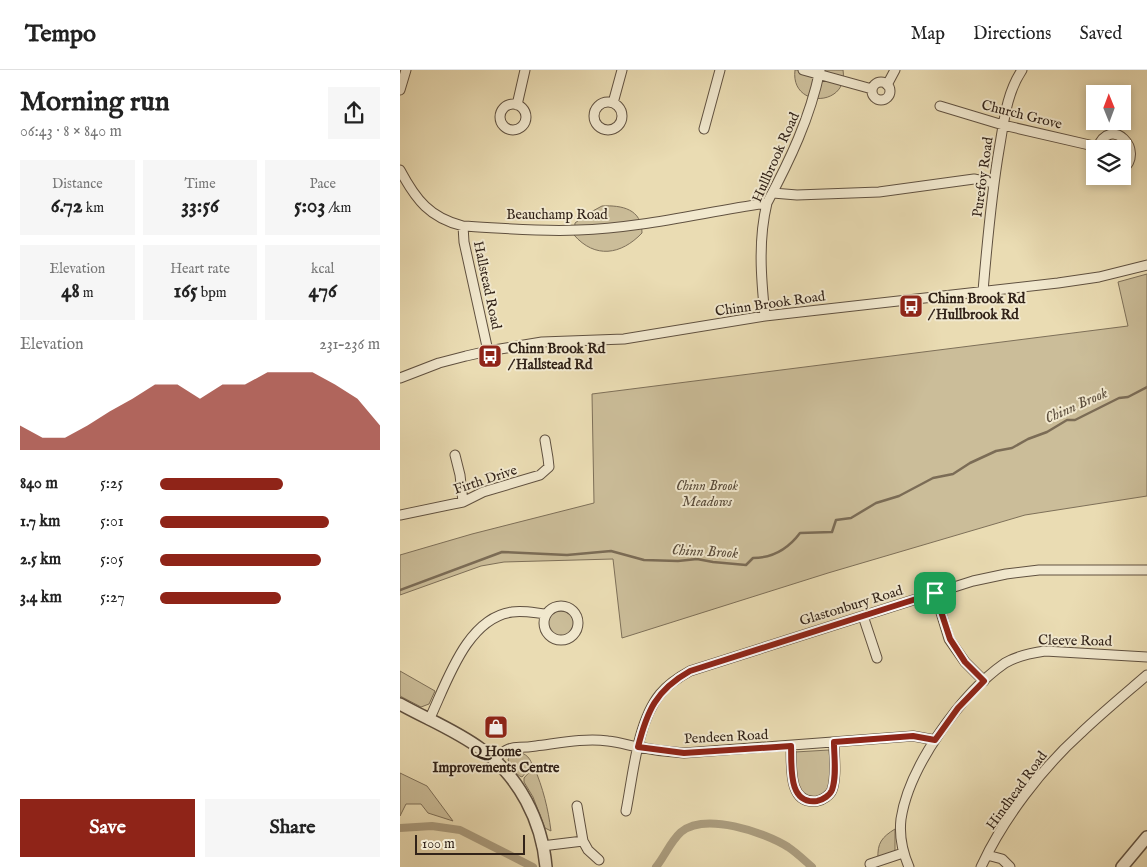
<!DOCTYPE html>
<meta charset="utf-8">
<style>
:root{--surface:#fff;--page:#f6f6f6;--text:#222;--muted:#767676;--line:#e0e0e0;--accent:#8f2418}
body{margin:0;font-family:"IM FELL English",serif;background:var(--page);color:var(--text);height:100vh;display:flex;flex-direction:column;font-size:19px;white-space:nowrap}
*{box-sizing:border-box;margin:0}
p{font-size:16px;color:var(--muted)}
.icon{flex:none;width:28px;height:28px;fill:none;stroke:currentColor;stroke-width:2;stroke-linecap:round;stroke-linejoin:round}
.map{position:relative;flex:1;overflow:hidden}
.details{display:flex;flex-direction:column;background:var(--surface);width:400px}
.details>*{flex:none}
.needle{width:32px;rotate:359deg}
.buttons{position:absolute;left:686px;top:15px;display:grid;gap:10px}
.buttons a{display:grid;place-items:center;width:45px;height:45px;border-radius:0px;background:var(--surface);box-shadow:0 2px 8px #0003;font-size:25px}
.scale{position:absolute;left:15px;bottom:12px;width:110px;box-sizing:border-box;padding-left:5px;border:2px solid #322319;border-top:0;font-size:14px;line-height:18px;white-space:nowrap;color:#322319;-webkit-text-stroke:4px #f1e8ce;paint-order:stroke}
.pin{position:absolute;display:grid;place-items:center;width:42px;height:42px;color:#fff;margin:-21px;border-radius:10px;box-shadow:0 2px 8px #0006}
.round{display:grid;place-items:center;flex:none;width:52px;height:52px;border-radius:0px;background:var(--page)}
.head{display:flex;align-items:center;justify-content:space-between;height:85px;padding:0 20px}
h1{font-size:28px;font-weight:800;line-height:38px}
.metrics{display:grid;grid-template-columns:repeat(3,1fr);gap:8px;height:85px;padding:5px 20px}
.metrics div{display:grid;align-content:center;border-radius:0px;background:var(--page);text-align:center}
.metrics b{font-size:21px;font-weight:800}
.metrics small{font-size:14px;font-weight:400}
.metrics p{font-size:14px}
.chart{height:140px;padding:10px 20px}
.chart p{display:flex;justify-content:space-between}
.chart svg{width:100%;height:90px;margin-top:5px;fill:var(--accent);opacity:.7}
.primary-button{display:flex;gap:10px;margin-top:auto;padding:10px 20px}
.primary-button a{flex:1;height:58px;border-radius:0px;background:var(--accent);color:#fff;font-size:20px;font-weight:800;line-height:58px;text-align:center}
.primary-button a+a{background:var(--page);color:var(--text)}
ul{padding:0 20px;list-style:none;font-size:16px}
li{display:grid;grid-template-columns:80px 60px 1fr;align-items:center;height:38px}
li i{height:12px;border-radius:6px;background:var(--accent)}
header{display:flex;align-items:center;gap:30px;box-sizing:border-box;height:70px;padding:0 25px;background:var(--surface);border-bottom:1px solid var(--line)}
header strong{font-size:24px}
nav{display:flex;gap:28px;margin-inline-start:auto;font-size:18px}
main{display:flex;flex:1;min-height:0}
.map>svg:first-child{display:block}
</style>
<header>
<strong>Tempo</strong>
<nav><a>Map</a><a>Directions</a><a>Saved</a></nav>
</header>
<main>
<section class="details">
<div class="head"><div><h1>Morning run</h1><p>06:43 · 8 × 840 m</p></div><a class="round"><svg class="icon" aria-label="share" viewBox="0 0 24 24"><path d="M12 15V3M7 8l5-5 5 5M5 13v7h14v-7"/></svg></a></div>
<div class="metrics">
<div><p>Distance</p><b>6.72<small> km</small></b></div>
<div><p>Time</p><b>33:56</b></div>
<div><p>Pace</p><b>5:03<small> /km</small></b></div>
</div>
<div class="metrics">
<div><p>Elevation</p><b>48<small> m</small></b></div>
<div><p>Heart rate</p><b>165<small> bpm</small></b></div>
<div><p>kcal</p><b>476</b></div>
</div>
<div class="chart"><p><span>Elevation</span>231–236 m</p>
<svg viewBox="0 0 160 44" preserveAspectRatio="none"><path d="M0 44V32L10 38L20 38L30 32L40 25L50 19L60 12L70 12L80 19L90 12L100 12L110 6L120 6L130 6L140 12L150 19L160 32V44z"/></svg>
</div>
<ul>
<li><b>840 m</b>5:25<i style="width:56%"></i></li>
<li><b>1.7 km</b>5:01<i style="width:77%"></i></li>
<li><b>2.5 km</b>5:05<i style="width:73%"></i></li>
<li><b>3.4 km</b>5:27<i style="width:55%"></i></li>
</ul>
<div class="primary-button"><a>Save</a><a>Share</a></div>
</section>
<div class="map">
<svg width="747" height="797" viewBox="0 0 747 797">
<rect width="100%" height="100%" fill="#eadcb3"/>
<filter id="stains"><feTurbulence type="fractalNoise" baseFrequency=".004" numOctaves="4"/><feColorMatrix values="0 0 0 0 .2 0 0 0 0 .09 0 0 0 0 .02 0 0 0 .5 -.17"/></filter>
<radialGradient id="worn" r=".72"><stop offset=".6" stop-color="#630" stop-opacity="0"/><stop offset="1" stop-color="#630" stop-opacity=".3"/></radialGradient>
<path fill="#cbbd99" stroke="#7e7059" d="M395,0H443C449,37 390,39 395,0Z
M202,136C222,135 242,139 242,163C221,185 195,189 174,165L175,153L189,143Z
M747,204V426L625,445L428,503L222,568L213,489L104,492L81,496L0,525V485L72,464L194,433L192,324L728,256L718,212Z
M148 554a13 13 0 1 1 26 0a13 13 0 1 1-26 0Z
M0,601L35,621L29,634L21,637L0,626Z
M429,680L432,713L430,720L421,728L406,729L396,717L395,682Z
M115,682C123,682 130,686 132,695L122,707C116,705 109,696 108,689Z
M134,697C143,718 148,738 151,761L145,758L133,727L124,712V708Z
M0,703L27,716L53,751L28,743L21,734H6L0,746Z
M495,759V783L478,789C477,773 482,767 495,759Z"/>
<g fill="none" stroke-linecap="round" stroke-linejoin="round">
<path stroke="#7b6c56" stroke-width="2.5" d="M0,520L102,482L167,485L211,481L244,490L278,491L297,489L313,492L346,495L353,488C372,488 388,479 400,463L432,462L436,450L451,448L476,433L499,426L533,408L553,404L570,393L596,381L612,378L628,369L647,362L667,350H675L719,328L728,327L747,317"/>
<path stroke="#ab9d7f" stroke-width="8" d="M0,758L32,756L60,760L133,797
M256,797C265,786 270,772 281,762C305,742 364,762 388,777C397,783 404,790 412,797"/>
<g stroke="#605140" stroke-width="11">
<path id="minor" d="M403,0L472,19
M472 21a9 9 0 1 1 18 0a9 9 0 1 1-18 0Z
M487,15L495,0
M0,20L6,0
M194 46a14 14 0 1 1 28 0a14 14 0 1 1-28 0Z
M213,33L222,0
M100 47a13 13 0 1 1 26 0a13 13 0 1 1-26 0Z
M117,35L125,0
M540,36L603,55L698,77
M304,59L320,0
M697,79C710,43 747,81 722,100
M0,100C16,130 30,148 63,156C101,158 140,162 178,160C242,158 304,142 367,133
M373,123L397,125L479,122L574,109L594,113
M63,156L64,172L88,281
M583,221C587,174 591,127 599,80C604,52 606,24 622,0
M365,246C361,208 358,170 367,133C390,90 410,48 420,0
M0,308L39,293L66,286L88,281L142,272L224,269L365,246L658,213L699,207L747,195
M55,385L60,405L63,432
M0,445L63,432L83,422L140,405L149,397L148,388L145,370
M535,523L549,569L565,592L584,611
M144 553a17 17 0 1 1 34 0a17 17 0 1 1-34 0Z
M463,546L477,588
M29,650C46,615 66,548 112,542C123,540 135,543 146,544
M391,676C392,694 387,735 417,731C423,730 430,725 432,720C437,706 434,687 434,672
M94,689C115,672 112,680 136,676C160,673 184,668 208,671C218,672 228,675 238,677C253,680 268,682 284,683L513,666L535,670
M226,741C233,706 237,652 260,624C268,614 279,607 290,601L573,511L606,504L639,500H747
M183,771L188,780L199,790
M142,776L183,771L177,736
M587,785L602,789L610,797
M470,794L503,783
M509,797C502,781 499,766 501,749C509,696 562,623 605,593C617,586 631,583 645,581L747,587
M581,797C603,749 642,698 681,663C702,643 725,624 747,605"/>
</g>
<g stroke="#605140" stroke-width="14">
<path id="tertiary" d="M0,634C27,649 57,661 81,679C119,706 142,751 146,797
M722,797L747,767"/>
</g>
<use href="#minor" stroke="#f1e8ce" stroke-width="9"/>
<use href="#tertiary" stroke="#f1e8ce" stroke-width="11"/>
</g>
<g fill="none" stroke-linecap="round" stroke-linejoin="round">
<g stroke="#fff" stroke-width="10">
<path id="route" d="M535,523L550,569L565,592L584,611L558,638L535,670L513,666L434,672C434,687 437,706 432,720C430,725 423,730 417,731C387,735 392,694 391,676L284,683L238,677C247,641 256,620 290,601Z"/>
</g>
<use href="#route" stroke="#8f2418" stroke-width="6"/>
</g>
<defs>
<g id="bus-square" transform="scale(1.25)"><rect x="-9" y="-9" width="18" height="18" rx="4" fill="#8f2418" stroke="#f1e8ce"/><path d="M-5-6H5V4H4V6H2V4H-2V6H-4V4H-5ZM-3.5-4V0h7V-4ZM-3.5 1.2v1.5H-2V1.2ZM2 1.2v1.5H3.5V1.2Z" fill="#fff"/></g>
<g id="shop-square" transform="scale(1.25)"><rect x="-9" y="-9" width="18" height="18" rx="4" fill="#8f2418" stroke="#f1e8ce"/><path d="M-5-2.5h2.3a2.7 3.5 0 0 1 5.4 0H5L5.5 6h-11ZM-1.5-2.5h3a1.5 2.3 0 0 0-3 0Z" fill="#fff"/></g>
</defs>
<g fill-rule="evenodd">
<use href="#bus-square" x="511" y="236"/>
<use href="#bus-square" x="90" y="286"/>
<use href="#shop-square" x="96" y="657"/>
</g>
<g text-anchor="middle" stroke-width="4" stroke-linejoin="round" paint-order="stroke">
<g font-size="14" fill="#322319" stroke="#f1e8ce">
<text transform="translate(622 44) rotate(14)" y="5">Church Grove</text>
<text transform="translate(375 87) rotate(-66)" y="5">Hullbrook Road</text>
<text transform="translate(582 107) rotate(-82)" y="5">Purefoy Road</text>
<text x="157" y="149">Beauchamp Road</text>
<text transform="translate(88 215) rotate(78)" y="5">Hallstead Road</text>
<text transform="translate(370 233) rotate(-8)" y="5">Chinn Brook Road</text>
<text transform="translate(85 409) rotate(-18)" y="5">Firth Drive</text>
<text transform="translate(451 535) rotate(-17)" y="5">Glastonbury Road</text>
<text transform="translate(675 570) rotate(1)" y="5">Cleeve Road</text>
<text transform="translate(326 666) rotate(-3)" y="5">Pendeen Road</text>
<text transform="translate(616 720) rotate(-54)" y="5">Hindhead Road</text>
</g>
<g font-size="14" font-weight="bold" fill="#322319" stroke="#f1e8ce" text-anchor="start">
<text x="528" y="233">Chinn Brook Rd<tspan x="528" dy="16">/ Hullbrook Rd</tspan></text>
<text x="108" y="283">Chinn Brook Rd<tspan x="108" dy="16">/ Hallstead Rd</tspan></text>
<text x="96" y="686" text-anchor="middle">Q Home<tspan x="96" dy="16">Improvements Centre</tspan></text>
</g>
<g font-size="14" font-style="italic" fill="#584a39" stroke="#f1e8ce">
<text x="307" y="420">Chinn Brook<tspan x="307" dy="16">Meadows</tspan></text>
</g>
<g font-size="15" font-style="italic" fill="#5c4e3d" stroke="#f1e8ce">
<text transform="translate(676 335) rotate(-24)" y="5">Chinn Brook</text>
<text transform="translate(305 481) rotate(3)" y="5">Chinn Brook</text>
</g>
</g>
<rect width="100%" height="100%" filter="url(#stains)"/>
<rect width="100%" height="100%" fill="url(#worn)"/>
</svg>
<div class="buttons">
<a><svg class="needle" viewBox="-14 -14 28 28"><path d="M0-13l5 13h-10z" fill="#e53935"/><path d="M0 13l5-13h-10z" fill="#767676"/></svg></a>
<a><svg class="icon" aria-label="layers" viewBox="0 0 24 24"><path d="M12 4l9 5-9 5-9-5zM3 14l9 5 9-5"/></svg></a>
</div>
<div class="scale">100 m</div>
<div class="pin" style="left:535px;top:523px;background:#1e9e55"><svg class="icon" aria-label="arrive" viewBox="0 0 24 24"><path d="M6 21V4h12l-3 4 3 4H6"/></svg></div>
</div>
</main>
